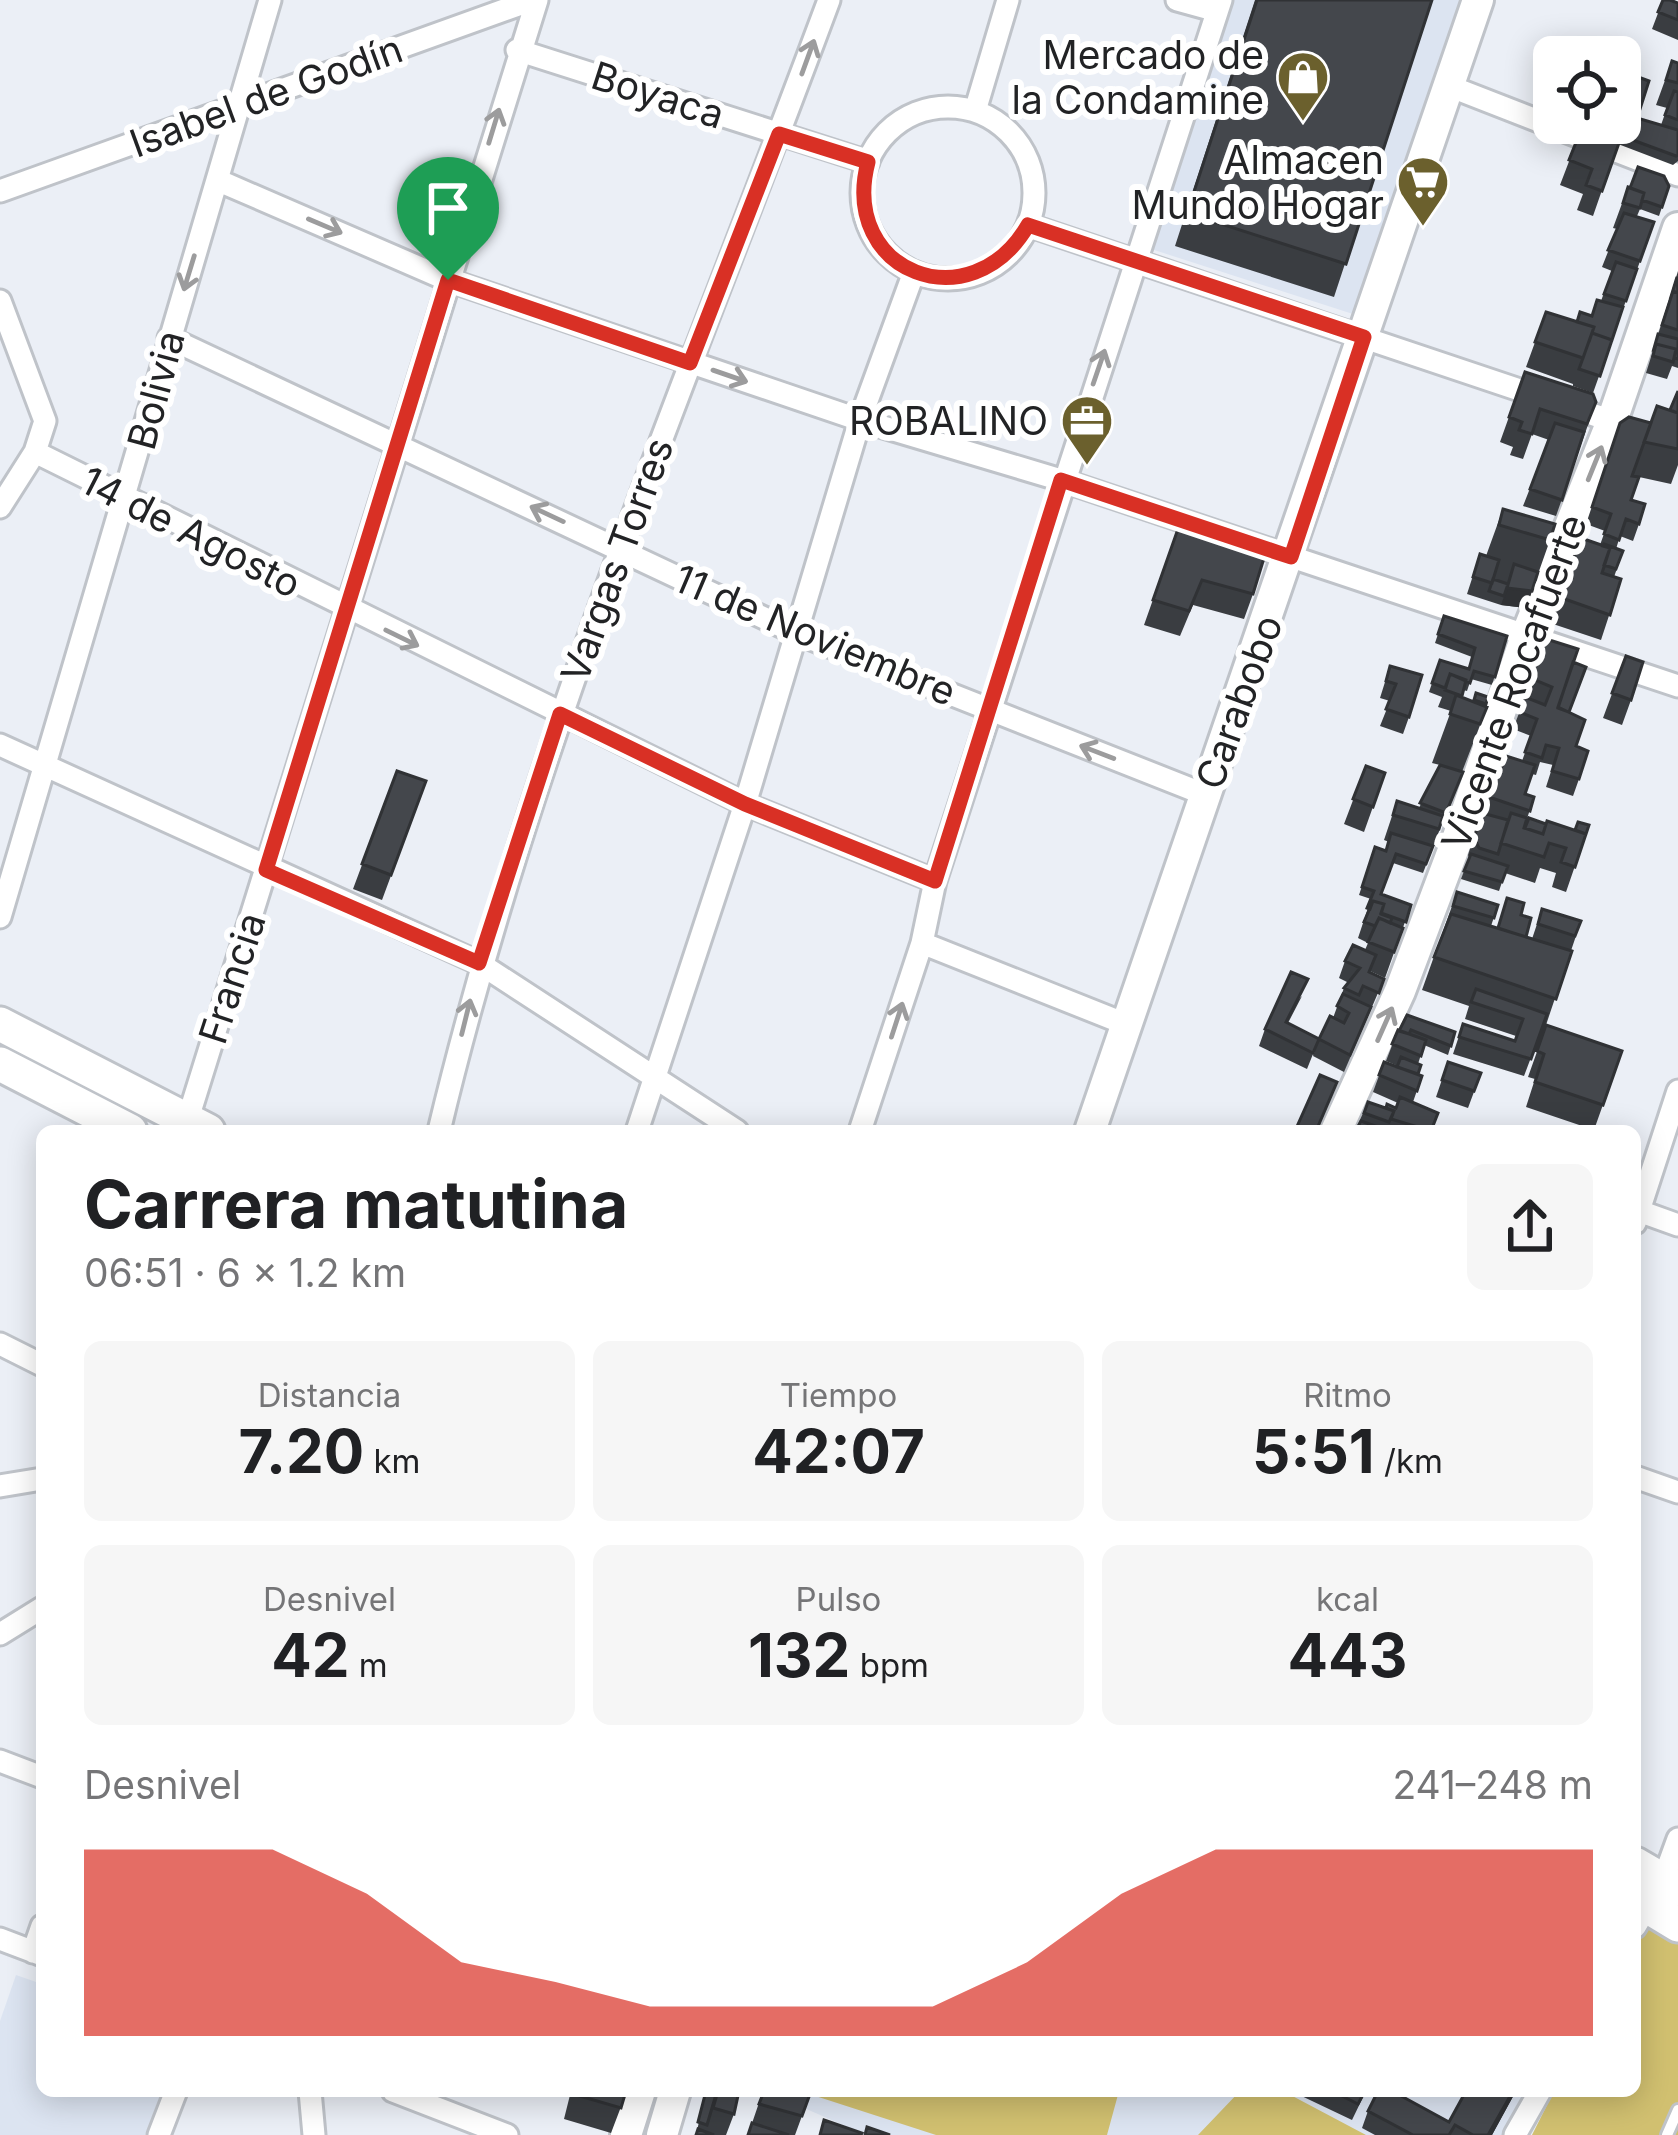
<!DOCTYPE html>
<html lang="es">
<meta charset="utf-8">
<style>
:root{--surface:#fff;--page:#f6f6f6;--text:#202124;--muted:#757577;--accent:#d93025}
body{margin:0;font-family:Inter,sans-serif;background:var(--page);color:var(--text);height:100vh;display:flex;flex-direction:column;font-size:45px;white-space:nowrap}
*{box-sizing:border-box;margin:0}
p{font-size:39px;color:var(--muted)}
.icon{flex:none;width:66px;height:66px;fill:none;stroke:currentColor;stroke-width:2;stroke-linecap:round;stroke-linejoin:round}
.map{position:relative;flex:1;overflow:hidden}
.drawer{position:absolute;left:36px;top:1125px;width:1605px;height:972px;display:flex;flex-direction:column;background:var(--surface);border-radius:18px;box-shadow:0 6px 30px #0003}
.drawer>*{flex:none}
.controls{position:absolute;left:1533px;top:36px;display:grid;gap:24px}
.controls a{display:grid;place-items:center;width:108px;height:108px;border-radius:18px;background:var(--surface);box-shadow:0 6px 30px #0003;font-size:60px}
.pin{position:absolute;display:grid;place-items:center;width:102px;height:102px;color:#fff;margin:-123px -51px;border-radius:50% 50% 50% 0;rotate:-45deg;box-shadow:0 0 12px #0007}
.pin .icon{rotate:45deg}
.round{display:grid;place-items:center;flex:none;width:126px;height:126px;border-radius:18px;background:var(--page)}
.head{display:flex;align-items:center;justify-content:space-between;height:204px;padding:0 48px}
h1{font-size:66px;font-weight:700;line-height:90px}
.metrics{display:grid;grid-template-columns:repeat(3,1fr);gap:18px;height:204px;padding:12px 48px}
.metrics div{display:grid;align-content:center;border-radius:18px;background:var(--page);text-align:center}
.metrics b{font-size:60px;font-weight:700}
.metrics small{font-size:33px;font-weight:400}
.metrics p{font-size:33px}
.chart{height:336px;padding:24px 48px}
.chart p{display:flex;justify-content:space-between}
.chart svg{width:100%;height:216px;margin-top:12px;fill:var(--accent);opacity:.7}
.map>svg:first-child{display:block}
</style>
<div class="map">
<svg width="1678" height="2135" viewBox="0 0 1678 2135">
<rect width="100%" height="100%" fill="#ebeff6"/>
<path fill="#dce4f1" d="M1230,0H1460L1356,315L1148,248Z
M16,1975L42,1984V2091H162L145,2135H0V2021Z
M765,2091H1526L1502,2135H866Z"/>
<path fill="#d1c070" d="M1643,1914L1678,1935V2135H1532L1554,2091H1635V1929Z
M800,2091H1119L1107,2135H936Z
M1240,2091H1283L1366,2135H1198Z"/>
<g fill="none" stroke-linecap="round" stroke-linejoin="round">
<g stroke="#bfc3c9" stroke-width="16">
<path id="service" d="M1667,2135L1678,2110"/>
</g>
<g stroke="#bfc3c9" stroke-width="27">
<path id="minor" d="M1177,0L1217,11
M517,50L868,162
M1449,86L1678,175
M862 193a86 86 0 1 1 172 0a86 86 0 1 1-172 0Z
M975,111L1008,0
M217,180L448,280L860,420L1061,480L1678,686
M0,191L532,0
M1028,225L1621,424
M0,301L45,421L35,452L0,507
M169,338L796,633L1206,795
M35,452L745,804L935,881
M0,745L479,963L737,1131
M0,917L270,0
M922,943L1128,1025
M185,1128L537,0
M439,1131C532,742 690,374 829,0
M637,1131L745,804L860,420L914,272
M860,1131L922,943L935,881L1221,0
M1639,1211L1678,1225
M1635,1223L1678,1091
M0,1344L42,1365
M1635,1477L1678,1492
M0,1486L42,1479
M0,1634L42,1608
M0,1761L42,1777
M1635,1927L1663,1880L1678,1839
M0,1939L42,1955
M33,1952L42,1926
M310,2091L314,2135
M393,2091L507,2135
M159,2135L176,2091
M1515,2135L1540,2091"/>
</g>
<g stroke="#bfc3c9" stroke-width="36">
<path id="secondary" d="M1090,1131L1478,0
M1336,1131L1400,991L1458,837L1526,636L1612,421L1678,228
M626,2135L640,2091
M662,2135L675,2091"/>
</g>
<g stroke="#bfc3c9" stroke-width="39">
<path id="primary" d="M0,1024L208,1131
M0,1064L130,1131
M1635,1864L1678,1889
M1635,1899L1678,1925"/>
</g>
<use href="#service" stroke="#fff" stroke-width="10"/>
<use href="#minor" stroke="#fff" stroke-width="21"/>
<use href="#secondary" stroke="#fff" stroke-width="30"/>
<use href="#primary" stroke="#fff" stroke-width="33"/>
</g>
<path fill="#3a3d41" d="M1255,0H1432L1334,297L1175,246Z
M1663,0L1678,3V40L1652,29Z
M1672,61L1678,63V161L1673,165L1618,144L1593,216L1577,210L1583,194L1560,185L1581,130L1615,142L1624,117L1620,116V104L1630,74L1637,118L1661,125L1667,108L1656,105Z
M1669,186L1659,216L1640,209L1637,216L1654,222L1593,393L1573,386V384L1526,367L1546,312L1577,322L1592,316L1601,301L1612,271L1602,267L1617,229L1613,228L1628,187Z
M1678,271V368L1672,366L1667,379L1646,373Z
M1525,372L1596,402L1556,516L1523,506L1549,440L1532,434L1523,459L1510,455L1513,447L1500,442Z
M1678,391V465L1671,484L1639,477L1631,500L1639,524L1633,541L1620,536L1616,549L1623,551L1614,577L1621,579L1601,640L1550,623L1581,538L1600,545L1605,531L1586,524L1620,423H1651L1670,410Z
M1503,509L1550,540L1526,608L1501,605L1467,594L1480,554L1486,556Z
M1179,526L1253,594L1244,619L1193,605L1180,636L1144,625Z
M1444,616L1507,636L1492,685L1471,679L1467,691L1463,690L1461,697L1487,707L1423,873L1393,863L1381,894L1411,905L1385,978L1370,971L1384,979L1344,1072L1313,1056L1319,1039L1333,1018L1344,988L1349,983L1339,978L1345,961L1365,950L1368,943L1358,938L1371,899L1359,895L1375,847L1385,851L1389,842L1384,840L1397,801L1419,808L1440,765L1432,763L1451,711L1438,707L1442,697L1429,692L1440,660L1469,669L1472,657L1435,643Z
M1543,638L1573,662L1569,712L1576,746L1579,779L1573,796L1546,787L1553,765L1540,762L1536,775L1532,774L1525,794L1534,797L1524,828L1546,824L1586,834L1566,892L1552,887L1556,873L1540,868L1535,883L1505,873L1499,891L1461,879L1469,858L1468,855L1476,830L1506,756L1522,761L1531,736L1513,729L1525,697L1545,705L1524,695Z
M1626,656L1631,700L1622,725L1603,718Z
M1390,666L1409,717L1403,734L1380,726L1390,701L1380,698Z
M1366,766L1385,773L1364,832L1344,824Z
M397,771L426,781L382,900L353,889Z
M1457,892L1498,905L1491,926L1497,928L1507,898L1521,915L1526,937L1532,939L1542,909L1581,921L1546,1025L1622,1051L1594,1130L1526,1107L1535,1079L1528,1077L1544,1032L1541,1031L1524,1076L1453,1054L1463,1024L1515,1041L1516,1036L1465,1019L1469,1006L1422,990Z
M1302,996L1288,1023L1319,1039L1307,1069L1259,1046L1265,1029Z
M1398,1030L1455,1032L1448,1055L1424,1045L1418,1064V1074L1422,1076L1413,1102L1431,1131H1398L1388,1127L1386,1131H1355L1368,1102L1386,1108H1396L1398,1103L1373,1092L1384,1062L1398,1066L1386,1061Z
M1448,1062L1481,1073L1468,1108L1436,1097Z
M571,2091H627L611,2133L564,2119Z
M706,2091L734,2114L726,2135H696Z
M763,2091L810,2094L795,2135H748Z
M1291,2091H1366L1352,2120Z
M1466,2091H1516L1492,2135H1375L1362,2128L1368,2111L1449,2122Z"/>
<path fill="#303235" d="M1507,588L1532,591L1526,608L1501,605Z
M1513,2091H1516L1492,2135H1488Z"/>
<path fill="#44474c" stroke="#303235" stroke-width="3" d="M1257,0H1432L1346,264L1187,213Z
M1663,0H1670L1678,3V20L1658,12Z
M1672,61L1678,63V83L1666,80Z
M1630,74L1649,81L1633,131L1621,126L1630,101L1623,98Z
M1674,91L1678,92V120L1665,115Z
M1637,118L1678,130V155L1676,156L1630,139Z
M1581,130L1619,143L1602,191L1586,185L1592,169L1569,160Z
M1638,167L1664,176L1669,186L1662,207L1642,200L1644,193L1630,188Z
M1628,187L1644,193L1640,208L1623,203Z
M1624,213L1654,222L1640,261L1608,250Z
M1616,262L1637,269L1626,301L1604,294Z
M1677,277L1678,293L1673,291L1670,300Z
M1673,291L1678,293V330L1662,325Z
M1597,300L1623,307L1612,340L1592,333L1589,342L1594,327L1577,322L1580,312L1592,316Z
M1546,312L1594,327L1583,358L1535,342Z
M1592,333L1612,340L1600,376L1579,369Z
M1658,334L1678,339V359L1674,358L1676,349L1656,344L1653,352Z
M1656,344L1676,349L1673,362L1653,356Z
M1525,372L1593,394L1596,402L1587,424L1540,409L1532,434L1519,430L1522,422L1509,417Z
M1678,391V413L1670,410Z
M1657,406L1678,413V449L1644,442Z
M1629,417L1651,423L1632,476L1639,477L1631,500L1645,504L1639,524L1626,519L1619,540L1604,534L1611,514L1592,507L1620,423Z
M1555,423L1584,432L1562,500L1530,489Z
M1503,509L1555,524L1550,540L1499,525Z
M1179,526L1261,550L1264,558L1253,594L1202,580L1189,611L1153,600Z
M1581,538L1610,548L1602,573L1621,579L1610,615L1559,597Z
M1604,544L1623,551L1616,569L1604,565L1610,548L1603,546Z
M1480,554L1499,560L1492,583L1473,577Z
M1514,564L1538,572L1532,591L1507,588Z
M1493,579L1508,584L1504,596L1489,591Z
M1444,616L1507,636L1495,677L1474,671L1470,683L1450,674L1445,688L1432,683L1440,660L1469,669L1475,648L1438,634Z
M1543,638L1578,649L1558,707L1585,720L1576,746L1588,751L1579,779L1552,771L1559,748L1546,745L1542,758L1525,752L1537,719L1519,712L1525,697L1545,705L1552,687L1530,678Z
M1626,656L1643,662L1631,700L1612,693Z
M1573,662L1586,667L1569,712L1558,708Z
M1390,666L1422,675L1409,717L1386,709L1396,684L1386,681Z
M1450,674L1466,680L1462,696L1445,690Z
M1476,693L1488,697L1486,704L1474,700Z
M1456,695L1487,707L1480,724L1450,714Z
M1506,756L1535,765L1525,794L1534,797L1530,811L1489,797Z
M1440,765L1463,772L1446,813L1420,803Z
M1366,766L1385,773L1373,807L1353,799Z
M397,771L426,781L391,875L362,864Z
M1397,801L1443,816L1439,829L1393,815Z
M1482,813L1508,820L1498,854L1479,848L1474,838Z
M1511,813L1527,818L1524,828L1543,834L1547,821L1586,834L1575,867L1561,862L1566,848L1549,843L1544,857L1501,843Z
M1529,818L1546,824L1543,834L1525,828Z
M1578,822L1589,825L1586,834L1575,830Z
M1391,833L1433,846L1426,864L1396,854L1381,894L1411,905L1406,922L1381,913L1384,904L1373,901L1370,909L1367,908L1374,891L1362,887L1375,847L1386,851Z
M1471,854L1508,866L1502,882L1464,871Z
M1457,892L1498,905L1494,918L1453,906Z
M1507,898L1524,903L1521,915L1531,918L1526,937L1498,928Z
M1373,901L1384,904L1381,914L1392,918L1390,923L1379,918L1375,926L1364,922Z
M1542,909L1581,921L1575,936L1538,924Z
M1451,914L1572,951L1556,999L1434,957Z
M1379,918L1403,928L1394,952L1368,942Z
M1353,945L1376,955L1369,972L1384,979L1379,993L1363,986L1359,995L1344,988L1360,968L1345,961Z
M1291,972L1308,979L1286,1022L1319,1039L1313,1053L1265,1029Z
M1476,989L1547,1014L1531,1059L1459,1037L1463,1024L1515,1041L1523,1019L1471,1002Z
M1343,994L1371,1007L1350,1055L1319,1039L1330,1016L1344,1023L1349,1013L1337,1006Z
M1407,1015L1455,1032L1451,1046L1411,1030L1409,1034L1399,1031Z
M1546,1025L1622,1051L1603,1105L1535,1082L1544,1054L1537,1051Z
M1398,1030L1426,1040L1421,1056L1392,1044Z
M1401,1057L1421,1065L1418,1074L1397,1067Z
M1384,1062L1422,1076L1417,1091L1379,1075Z
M1448,1062L1481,1073L1474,1091L1442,1080Z
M1320,1075L1337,1082L1316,1131H1295Z
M1400,1097L1438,1113L1431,1131L1391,1119L1394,1111L1386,1108L1387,1104L1396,1108Z
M1368,1102L1394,1111L1389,1122L1364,1113Z
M1361,1121L1375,1126L1373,1131L1356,1130Z
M573,2091H626L621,2108L573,2094Z
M706,2091H717L707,2125L698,2122Z
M718,2091H739L734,2114L713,2108Z
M764,2091H804L810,2094L802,2116L759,2104Z
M1332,2091H1365L1358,2104Z
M1378,2091H1392L1449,2122L1466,2091H1513L1488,2135H1473L1455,2125L1449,2135H1413L1368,2111Z
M824,2120L862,2133L861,2135H820Z
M752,2123L789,2135H748Z
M867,2127L890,2135H865Z
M698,2129L714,2135H696Z"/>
<defs><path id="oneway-shaft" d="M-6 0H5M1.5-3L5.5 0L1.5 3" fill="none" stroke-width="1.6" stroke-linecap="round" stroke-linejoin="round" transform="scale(3)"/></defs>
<g stroke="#9c9c9d">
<use href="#oneway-shaft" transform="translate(808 57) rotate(-70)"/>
<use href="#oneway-shaft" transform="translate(494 126) rotate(-73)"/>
<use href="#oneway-shaft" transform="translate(325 226) rotate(23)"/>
<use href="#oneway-shaft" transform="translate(189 273) rotate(107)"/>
<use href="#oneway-shaft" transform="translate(1099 367) rotate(-71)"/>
<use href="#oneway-shaft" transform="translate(730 376) rotate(19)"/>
<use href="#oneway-shaft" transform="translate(1595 463) rotate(-68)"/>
<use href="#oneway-shaft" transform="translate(547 514) rotate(-155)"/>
<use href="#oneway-shaft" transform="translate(402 638) rotate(26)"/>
<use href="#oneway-shaft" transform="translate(1097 752) rotate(-159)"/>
<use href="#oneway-shaft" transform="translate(466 1017) rotate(-76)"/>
<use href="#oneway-shaft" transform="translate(897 1020) rotate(-72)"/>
<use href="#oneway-shaft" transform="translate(1385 1024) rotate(-66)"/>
</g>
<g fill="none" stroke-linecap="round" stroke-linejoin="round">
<g stroke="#fff" stroke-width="24">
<path id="route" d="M779,134L868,162C839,273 971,323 1028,225L1364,337L1291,557L1061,480L935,881L745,804L560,714L479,963L266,870L448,280L690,363Z"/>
</g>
<use href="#route" stroke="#d93025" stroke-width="15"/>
</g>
<defs>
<g id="shop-pin" transform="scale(2.7)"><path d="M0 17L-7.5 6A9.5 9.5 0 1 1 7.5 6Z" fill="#6b602d" stroke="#fff"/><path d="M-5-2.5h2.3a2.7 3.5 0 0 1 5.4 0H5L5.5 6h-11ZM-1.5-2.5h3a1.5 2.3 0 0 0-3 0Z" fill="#fff"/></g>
<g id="supermarket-pin" transform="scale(2.7)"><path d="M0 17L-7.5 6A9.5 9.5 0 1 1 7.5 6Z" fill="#6b602d" stroke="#fff"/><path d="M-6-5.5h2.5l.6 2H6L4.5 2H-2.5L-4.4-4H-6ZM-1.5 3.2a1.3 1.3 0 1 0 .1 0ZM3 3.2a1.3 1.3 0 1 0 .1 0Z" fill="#fff"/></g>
<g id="office-pin" transform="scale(2.7)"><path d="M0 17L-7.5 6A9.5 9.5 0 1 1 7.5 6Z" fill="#6b602d" stroke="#fff"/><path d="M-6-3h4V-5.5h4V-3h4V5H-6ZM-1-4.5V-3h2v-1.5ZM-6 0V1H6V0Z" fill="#fff"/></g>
</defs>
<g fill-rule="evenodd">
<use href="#shop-pin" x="1303" y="77"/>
<use href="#supermarket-pin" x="1423" y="182"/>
<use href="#office-pin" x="1087" y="421"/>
</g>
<g text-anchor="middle" stroke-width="12" stroke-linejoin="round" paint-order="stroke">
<g font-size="39" fill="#222325" stroke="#fff" text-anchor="end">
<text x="1264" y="69">Mercado de<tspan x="1264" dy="45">la Condamine</tspan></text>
<text x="1384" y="174">Almacen<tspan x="1384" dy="45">Mundo Hogar</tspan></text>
<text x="1048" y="435">ROBALINO</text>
</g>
<g font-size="39" fill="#222325" stroke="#fff">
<text transform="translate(658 95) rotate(18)" y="14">Boyaca</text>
<text transform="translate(266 96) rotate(-20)" y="14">Isabel de Godín</text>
<text transform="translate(156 390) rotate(-75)" y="14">Bolivia</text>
<text transform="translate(191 532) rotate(27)" y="14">14 de Agosto</text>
<text transform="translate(617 560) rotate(-70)" y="14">Vargas Torres</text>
<text transform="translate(815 635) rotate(23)" y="14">11 de Noviembre</text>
<text transform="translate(1514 682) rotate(-70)" y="14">Vicente Rocafuerte</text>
<text transform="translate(1239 702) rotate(-70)" y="14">Carabobo</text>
<text transform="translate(232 978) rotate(-72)" y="14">Francia</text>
</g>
</g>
</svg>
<div class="controls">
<a><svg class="icon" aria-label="locate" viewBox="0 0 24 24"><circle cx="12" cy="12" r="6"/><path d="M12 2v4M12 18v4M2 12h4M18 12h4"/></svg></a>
</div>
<div class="pin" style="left:448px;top:280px;background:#1e9e55"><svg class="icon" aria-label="arrive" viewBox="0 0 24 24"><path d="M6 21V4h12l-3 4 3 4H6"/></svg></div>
<section class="drawer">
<div class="head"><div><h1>Carrera matutina</h1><p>06:51 · 6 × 1.2 km</p></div><a class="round"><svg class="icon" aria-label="share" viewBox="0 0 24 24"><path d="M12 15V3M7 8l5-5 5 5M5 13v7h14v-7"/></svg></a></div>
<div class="metrics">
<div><p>Distancia</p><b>7.20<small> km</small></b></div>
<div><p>Tiempo</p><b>42:07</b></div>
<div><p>Ritmo</p><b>5:51<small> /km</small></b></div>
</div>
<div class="metrics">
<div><p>Desnivel</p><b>42<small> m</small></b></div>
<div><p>Pulso</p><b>132<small> bpm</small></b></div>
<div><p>kcal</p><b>443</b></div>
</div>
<div class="chart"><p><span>Desnivel</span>241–248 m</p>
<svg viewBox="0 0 160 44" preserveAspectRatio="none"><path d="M0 44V6L10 6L20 6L30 15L40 29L50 33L60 38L70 38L80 38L90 38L100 29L110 15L120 6L130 6L140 6L150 6L160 6V44z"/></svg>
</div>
</section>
</div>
